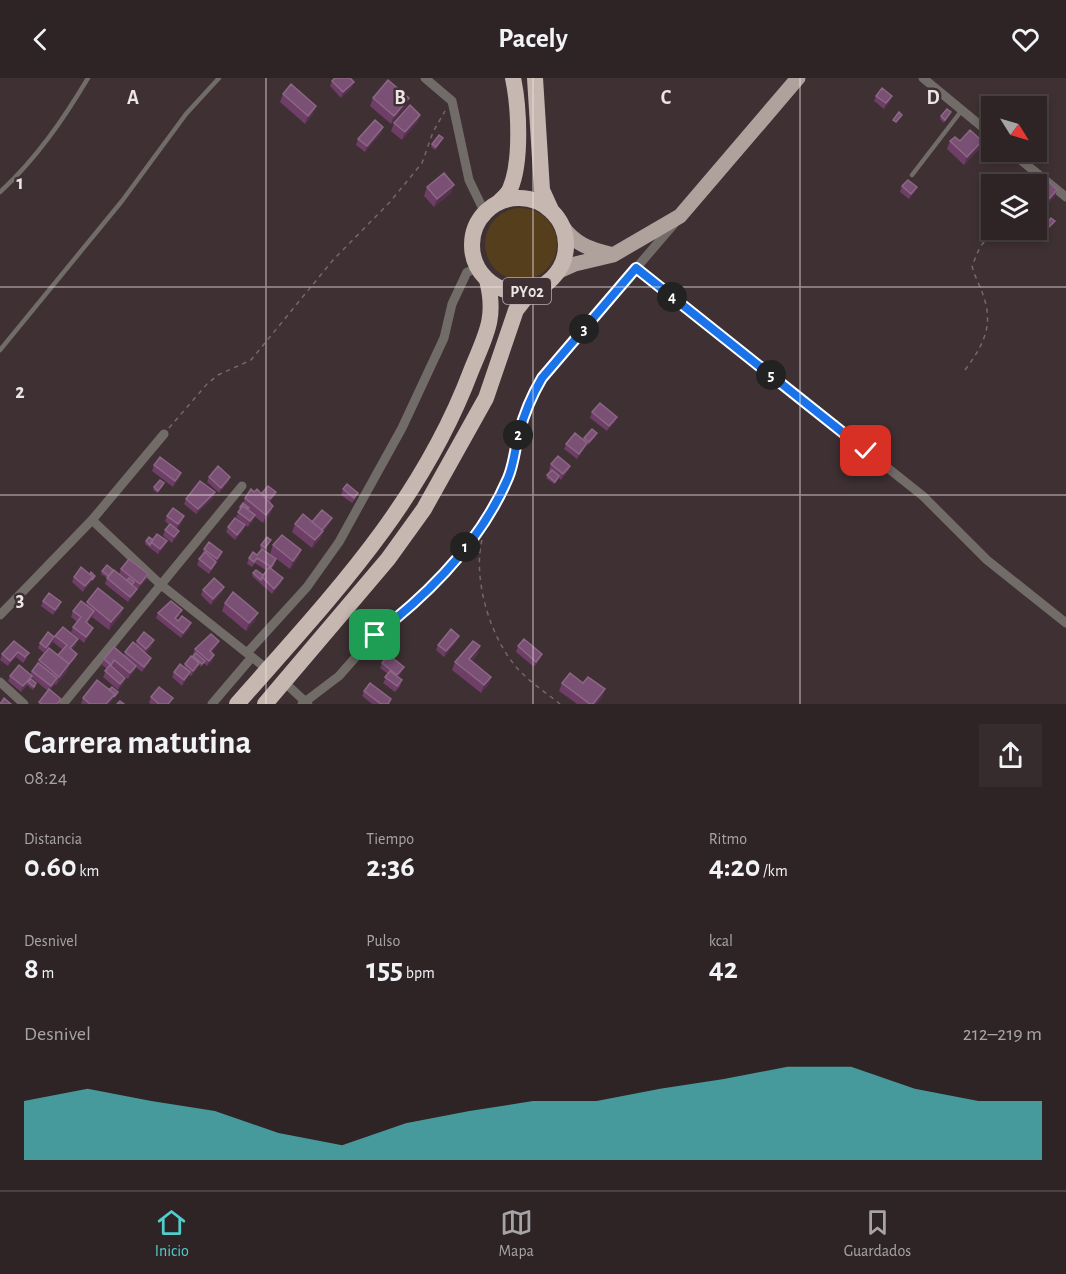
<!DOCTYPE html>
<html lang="es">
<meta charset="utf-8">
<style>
:root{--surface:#2e2426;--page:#362c2e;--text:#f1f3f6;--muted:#a7a4a7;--line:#494143;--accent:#52cdcd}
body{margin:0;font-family:"Alegreya Sans",sans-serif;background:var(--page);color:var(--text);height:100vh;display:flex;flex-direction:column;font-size:22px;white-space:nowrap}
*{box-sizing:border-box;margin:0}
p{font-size:20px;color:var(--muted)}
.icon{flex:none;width:33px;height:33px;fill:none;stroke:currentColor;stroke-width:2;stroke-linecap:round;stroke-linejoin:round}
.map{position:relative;height:626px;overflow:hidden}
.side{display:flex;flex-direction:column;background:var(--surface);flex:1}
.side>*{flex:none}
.needle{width:39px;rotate:127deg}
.fabs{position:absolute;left:981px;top:18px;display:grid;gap:12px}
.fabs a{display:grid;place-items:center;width:66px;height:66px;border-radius:0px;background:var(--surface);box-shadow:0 3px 9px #0003,0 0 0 2px var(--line);font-size:30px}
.pin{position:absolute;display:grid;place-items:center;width:51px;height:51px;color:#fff;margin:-26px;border-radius:12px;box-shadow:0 3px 9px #0006}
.km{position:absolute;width:30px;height:30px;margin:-15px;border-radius:50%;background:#222;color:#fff;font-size:16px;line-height:30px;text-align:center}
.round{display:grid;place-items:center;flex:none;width:63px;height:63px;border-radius:0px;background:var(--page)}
.headline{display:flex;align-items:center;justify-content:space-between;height:102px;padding:0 24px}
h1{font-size:33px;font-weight:700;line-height:45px}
.figures{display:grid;grid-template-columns:repeat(3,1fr);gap:9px;height:102px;padding:6px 24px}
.figures div{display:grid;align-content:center}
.figures b{font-size:30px;font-weight:700}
.figures small{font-size:16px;font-weight:400}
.figures p{font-size:16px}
.chart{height:168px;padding:12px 24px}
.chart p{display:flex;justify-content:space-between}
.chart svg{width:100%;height:108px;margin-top:6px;fill:var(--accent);opacity:.7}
header{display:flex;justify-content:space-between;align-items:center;height:78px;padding:0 24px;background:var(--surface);font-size:27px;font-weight:700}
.dock{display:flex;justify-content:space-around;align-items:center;height:84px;border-top:2px solid var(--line);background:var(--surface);font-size:16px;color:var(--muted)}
.dock a{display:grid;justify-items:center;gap:3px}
.dock .current{color:var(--accent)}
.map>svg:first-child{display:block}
</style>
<header><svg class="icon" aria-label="back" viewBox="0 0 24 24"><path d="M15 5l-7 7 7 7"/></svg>Pacely<svg class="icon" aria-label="heart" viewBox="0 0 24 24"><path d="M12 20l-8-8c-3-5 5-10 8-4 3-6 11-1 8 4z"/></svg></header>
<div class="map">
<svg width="1066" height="626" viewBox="0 0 1066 626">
<rect width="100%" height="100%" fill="#3e3033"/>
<path fill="#553e1c" d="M485 166a36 36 0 1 1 72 0a36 36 0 1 1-72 0Z"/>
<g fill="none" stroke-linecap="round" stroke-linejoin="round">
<path stroke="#74686a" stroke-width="1.5" stroke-dasharray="4.5 4.5" stroke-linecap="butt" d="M1019,106L1023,95
M965,292C981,270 993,251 985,223C982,211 975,200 972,188L980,169L994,152
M169,350L207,306L218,297L251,282L333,182L390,124L422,85L433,54L445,33
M482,462C472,503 492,568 524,597C535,608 548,616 560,626"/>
<path stroke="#726c69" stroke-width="4.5" d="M912,97L962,32
M0,114C36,81 63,42 88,0
M0,272L122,123L186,36L219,0"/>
<path stroke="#726c69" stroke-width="9" d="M425,0L452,23L469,102L485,135
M923,0L992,57
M1011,74L1066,119
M636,190L923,418L987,482L1066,545
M92,442L160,506L267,591
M0,537L92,442L164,356
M247,575L307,509L339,464L402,350L444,260L452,226L467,194L478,191
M0,604L24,626
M284,604L308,626
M63,626L242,408
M212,626L252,579
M302,626L339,598L375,557L431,510L461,475L490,435L509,398L519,353L532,317L542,300L674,146"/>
<path stroke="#afa29d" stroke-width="15" d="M562,148C575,166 589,171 610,176
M557,194L575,186L613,177L680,138L798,0"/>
<path stroke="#c7b7b1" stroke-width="16" d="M535,0L542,112L552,134
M472 167a47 47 0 1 1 94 0a47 47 0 1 1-94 0Z
M498,125C502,121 508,116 510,111C522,84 519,28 513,0
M237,626C330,520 420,428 471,293C485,258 497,241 487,202
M265,626L388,481L424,431L486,320L516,232L531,213"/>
</g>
<path fill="#6e3e67" d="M332,3L352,9L341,20L330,8Z
M283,16L313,36L305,46L280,24Z
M876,18L890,23L884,31L874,23Z
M373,20L406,28L391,46L370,28Z
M951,34L944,45L940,41L941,38Z
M420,37L417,45L402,62L391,53L394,45Z
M383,49L381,55L365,74L356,67L358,61Z
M443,60L435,72L431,69L432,66Z
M950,63H982L979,71L964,87L947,71Z
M902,108L915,114L909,121L900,114Z
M427,109L451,115L434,129L424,118Z
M1057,112L1055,118L1045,129L1036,120V114Z
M592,334L615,344L607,353L590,340Z
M596,358L588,367L587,366L585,370L577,381L564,371L566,366L584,362V360Z
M551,386L570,388L568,393L561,402L559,400L554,406L546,400L550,393L549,392Z
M154,387L179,400L173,409L152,393Z
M209,399H230L228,404L219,415L207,404Z
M164,405L163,408L157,415L153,412L154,409Z
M343,411L356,420L352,425L341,417Z
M254,414L262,416V415L276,414L274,419L269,424L273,428L270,436L263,445L254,438L253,443L248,449L236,439L240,432L239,431L240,429L243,425L245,420Z
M213,420L196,436L184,426L186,421Z
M167,438H184L182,444L177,451V458L172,465L163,458L165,452L169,447L165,443Z
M330,445L323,454L320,461L312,470L292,454L295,446Z
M228,449L243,453L235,462L226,454Z
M153,462L165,468L158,476L145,466L146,463Z
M271,462L264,473L260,470L261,467Z
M273,467L301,472L298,480L290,491L270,476Z
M204,471L222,474L220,479L209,496L197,487L199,481L203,477L202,476Z
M257,477L276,481L274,487L271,491L281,505L272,516L252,498L253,495L263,497L267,493L255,485L252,489L247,486L249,480Z
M121,491L148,496L146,502L138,511L133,507L135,516L128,524L105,506L107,500L101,496L102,493L113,492L119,496Z
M74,499L94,500L83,514L72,504Z
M224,509L222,514L211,527L201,517L203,512Z
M43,523L59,530L53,537L41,528Z
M87,524L123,530L120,538L109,552L92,539L87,545L93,550L91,555L84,565L71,554L73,549L77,544L71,539L73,533L86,527Z
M225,525L255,543L246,553L222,533Z
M158,535L180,537L176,541L189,551L181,560L156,540Z
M55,558L76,567L72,572L77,576L75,581L68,589L66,595L56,607L55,606L50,612L60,626H38L48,613L31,599V601L36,605L33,612L27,607L21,614L8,603L10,598L30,597L32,593L38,585L39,582L58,577L63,572L53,564Z
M54,559L52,565L44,575L38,570L40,565Z
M14,563L27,580L23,585L16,579L8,588L0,582L2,576Z
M137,563L152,568L146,575L149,585L142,594L136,589L134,593L128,601L112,588L111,589L125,600L123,606L118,612L103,599L107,591L102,587L104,581L124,578L125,574L136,566Z
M457,563L444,579L436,572L438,567Z
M217,568L211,575L214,577L212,583L207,588L204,585L201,589L199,587L197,591L191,598L189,597L182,608L172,599L174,594L184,589L185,586L192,579L195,571Z
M480,568L477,577L472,583L491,599L488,607L481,615L452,592L455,584Z
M518,568L542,576L540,581L534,589L516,574Z
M382,585L404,589L402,594L398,599L402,602L400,608L395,614L383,605L388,596L380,590Z
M562,605H583L605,611L602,619L597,626H577L559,613Z
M109,612L118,614L117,616L109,626H81L83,620Z
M364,613L390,626H372L362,618Z
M151,619L171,626H151L149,625Z"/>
<path fill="#55314d" d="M354,4L352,9L341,20L343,14Z
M892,18L890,23L884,31L886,25Z
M409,20L406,28L391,46L394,38Z
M316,28L313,36L305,46L308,38Z
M420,37L417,45L402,62L405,54Z
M383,49L381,55L365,74L367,68Z
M982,63L979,71L964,87L967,79Z
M454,107L451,115L434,129L437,121Z
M917,109L915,114L909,121L911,116Z
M1057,112L1055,118L1045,129L1047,123Z
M617,339L615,344L607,353L609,348Z
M587,365L585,370L577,381L579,376Z
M570,388L568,393L561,402L563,396Z
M181,395L179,400L173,409L175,403Z
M230,399L228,404L219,415L221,410Z
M215,414L213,420L196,436L198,431Z
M276,414L274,419L268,427L270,421Z
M273,428L270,436L263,445L266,437Z
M255,437L253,443L248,449L250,443Z
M184,438L182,444L176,452L178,446Z
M332,440L330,445L323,454L320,461L312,470L315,462L320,454Z
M245,447L243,453L235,462L237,457Z
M179,453L177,458L172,465L174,459Z
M167,463L165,468L158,476L160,471Z
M301,472L298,480L290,491L293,483Z
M222,474L220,479L209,496L217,481Z
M148,496L146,502L138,511L140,506Z
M95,498L94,500L83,514L85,508L93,499Z
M283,500L281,505L272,516L274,511Z
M224,509L222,514L211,527L213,521Z
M137,511L135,516L128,524L130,519Z
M61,524L59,530L53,537L55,532Z
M123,530L120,538L109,552L111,544Z
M94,533L92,539L84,549L86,544Z
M258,535L255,543L246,553L249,545Z
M191,545L189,551L181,560L183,555Z
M93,550L91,555L84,565L86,559Z
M459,558L457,563L444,579L446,573Z
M54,559L52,565L44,575L46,570Z
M78,561L76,567L68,576L70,570Z
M154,562L152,568L144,577L146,571Z
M219,563L217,568L208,579L210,573Z
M480,568L477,577L467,589L469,581Z
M18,574L16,579L8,588L10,583Z
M77,576L75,581L68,589L66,595L56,607L59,599Z
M542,576L540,581L534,589L536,584Z
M214,577L212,583L207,588L209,583Z
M151,580L149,585L142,594L144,589Z
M199,585L197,591L191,598L193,593Z
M136,588L134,593L128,601L130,595Z
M404,589L402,594L395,602L397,597Z
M190,594L188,599L182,608L184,602Z
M32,598L30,603L28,604L21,614L23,608Z
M491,599L488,607L481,615L484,607Z
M57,600L55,606L49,613L51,608Z
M125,600L123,606L118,612L120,606Z
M605,611L602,619L597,626H593Z
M118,614L117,616L109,626H106Z"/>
<path fill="#7b5075" stroke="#8d6786" stroke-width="1.5" d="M335,0H350L354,4L343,14L332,3Z
M388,2L409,20L394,38L373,20Z
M291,6L316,28L308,38L283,16Z
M882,10L892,18L886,25L876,18Z
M410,27L420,37L405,54L394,45Z
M947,31L951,34L945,42L941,38Z
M899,34L902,37L896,44L893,42Z
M375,42L383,49L367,68L358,61Z
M970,52L982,63L967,79L950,63L955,59L960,63Z
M439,57L443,60L436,69L432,66Z
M444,95L454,107L437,121L427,109Z
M908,102L917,109L911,116L902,108Z
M1047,102L1057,112L1047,123L1037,113Z
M1051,140L1055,143L1048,150L1045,147Z
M600,325L617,339L609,348L592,334Z
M592,351L597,355L589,364L584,360Z
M575,355L587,365L579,376L566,366Z
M558,378L570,388L563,396L551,386Z
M160,379L181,395L175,403L154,387Z
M218,388L230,399L221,410L209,399Z
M552,392L559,398L555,404L547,397Z
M160,402L164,405L158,413L154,409Z
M200,403L215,414L198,431L186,421Z
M347,406L358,415L354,420L343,411Z
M268,408L276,414L270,421L262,415Z
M251,411L254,414L257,411L273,428L266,437L245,420Z
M243,425L249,430L248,431L243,428L241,430L240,429Z
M243,428L255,437L250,443L238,434Z
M173,430L184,438L178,446L167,438Z
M322,432L332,440L322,452L312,444Z
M303,436L323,453L315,462L295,446Z
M235,440L245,447L237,457L228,449Z
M170,446L179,453L174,459L165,452Z
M157,456L167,463L160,471L151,464Z
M282,457L301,472L293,483L273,467Z
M149,459L153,462L150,467L146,463Z
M267,459L271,462L265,470L261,467Z
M209,464L222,474L217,481L204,471Z
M262,471L276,481L271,489L257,480L254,484L249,480L253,474L257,477Z
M205,474L216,484L211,491L199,481Z
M129,481L148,496L140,506L121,491Z
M107,487L113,492L109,498L102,493Z
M81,489L93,499L85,508L74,499Z
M269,489L283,500L274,511L262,499Z
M114,492L137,511L130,519L107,500Z
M256,492L263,497L261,502L253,495Z
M91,494L95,498L92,502L93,499L90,496Z
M129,500L134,504L132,507L127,502Z
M214,500L224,509L213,521L203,512Z
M98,510L123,530L111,544L87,524Z
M233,514L258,535L249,545L225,525Z
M49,515L61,524L55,532L43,523Z
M81,523L94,533L86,544L93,550L86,559L73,549L81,539L73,533Z
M171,523L182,532L175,540L178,543L182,538L191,545L183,555L158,535Z
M63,549L78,561L70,570L77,576L69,586L58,577L67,567L55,558Z
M451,551L459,558L446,573L438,567Z
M48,554L54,559L46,570L40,565Z
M144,554L154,562L146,571L137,563Z
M211,556L219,563L210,573L214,577L209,583L195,571Z
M524,561L542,576L536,584L518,568Z
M14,563L29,575L25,579L18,574L10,583L2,576Z
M473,563L480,568L469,581L491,599L484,607L455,584Z
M133,564L151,580L144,589L125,574Z
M114,569L136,588L130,595L114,582L111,587L104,581Z
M49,570L69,586L59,599L39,582Z
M196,575L205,583L202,586L193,578Z
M389,577L404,589L397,597L382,585Z
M191,578L199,585L193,593L185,586Z
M38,585L57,600L51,608L32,593Z
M180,586L190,594L184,602L174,594Z
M19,587L32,598L23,608L10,598Z
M110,587L125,600L120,606L105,593Z
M390,593L402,602L397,608L385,599Z
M570,595L583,605L588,599L605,611L593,626H590L562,605Z
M31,601L36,605L34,609L28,604Z
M97,602L115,616L106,626H90L83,620Z
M370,605L391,621L388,626H381L364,613Z
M112,609L118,614L114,619L115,616L109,612Z
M159,609L173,620L168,626H159L151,619Z
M49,611L61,621L57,626H42L39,624Z
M4,620L11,626H0Z
M120,623L124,626H117Z"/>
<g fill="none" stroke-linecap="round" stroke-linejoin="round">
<g stroke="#fff" stroke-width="12">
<path id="route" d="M375,557C429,516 481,463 508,400C514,386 515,370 519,355C524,336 532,317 542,300L636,190L866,373"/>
</g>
<use href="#route" stroke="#1a73e8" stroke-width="8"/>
</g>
<path fill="none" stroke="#ede4e5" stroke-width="1.5" stroke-opacity="0.55" d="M266,0V626M533,0V626M800,0V626M0,209H1066M0,417H1066"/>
<g text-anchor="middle" stroke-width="5" stroke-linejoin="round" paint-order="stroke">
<rect fill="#3e3033" stroke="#b8aeb0" stroke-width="1.5" x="503" y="200" width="48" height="26" rx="4.5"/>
<g font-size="16" font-weight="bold" fill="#ede4e5">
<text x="527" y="219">PY02</text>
</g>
</g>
<g font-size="20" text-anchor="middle" font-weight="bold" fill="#ede4e5" stroke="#3e3033" stroke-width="5" stroke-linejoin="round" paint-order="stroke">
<text x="133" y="26">A</text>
<text x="400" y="26">B</text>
<text x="666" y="26">C</text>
<text x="933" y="26">D</text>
<text x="20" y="111">1</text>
<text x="20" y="320">2</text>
<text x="20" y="528">3</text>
</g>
</svg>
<div class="fabs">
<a><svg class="needle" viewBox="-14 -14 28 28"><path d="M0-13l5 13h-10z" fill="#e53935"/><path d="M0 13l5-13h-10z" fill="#a7a4a7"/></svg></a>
<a><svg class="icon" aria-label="layers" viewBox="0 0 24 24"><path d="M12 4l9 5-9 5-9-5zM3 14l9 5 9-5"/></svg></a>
</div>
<div class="pin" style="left:375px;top:557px;background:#1e9e55"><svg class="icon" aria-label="arrive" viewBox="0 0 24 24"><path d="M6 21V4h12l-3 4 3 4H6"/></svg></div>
<div class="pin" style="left:866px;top:373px;background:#d93025"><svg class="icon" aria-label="check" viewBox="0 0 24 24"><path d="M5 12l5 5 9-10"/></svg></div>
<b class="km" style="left:465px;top:469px">1</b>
<b class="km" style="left:518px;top:357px">2</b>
<b class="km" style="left:584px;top:251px">3</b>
<b class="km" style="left:672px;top:219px">4</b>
<b class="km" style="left:771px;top:297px">5</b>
</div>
<section class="side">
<div class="headline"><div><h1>Carrera matutina</h1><p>08:24</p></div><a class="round"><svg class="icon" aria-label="share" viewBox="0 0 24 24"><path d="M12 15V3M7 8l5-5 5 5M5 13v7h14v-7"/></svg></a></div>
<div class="figures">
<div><p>Distancia</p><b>0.60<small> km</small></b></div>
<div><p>Tiempo</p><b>2:36</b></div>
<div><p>Ritmo</p><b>4:20<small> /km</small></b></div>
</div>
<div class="figures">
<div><p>Desnivel</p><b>8<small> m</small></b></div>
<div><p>Pulso</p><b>155<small> bpm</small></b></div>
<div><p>kcal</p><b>42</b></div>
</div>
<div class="chart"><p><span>Desnivel</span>212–219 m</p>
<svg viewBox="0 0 160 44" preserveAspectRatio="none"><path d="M0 44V20L10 15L20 20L30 24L40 33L50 38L60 29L70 24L80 20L90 20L100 15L110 11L120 6L130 6L140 15L150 20L160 20V44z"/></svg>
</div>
</section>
<nav class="dock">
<a class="current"><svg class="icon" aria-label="home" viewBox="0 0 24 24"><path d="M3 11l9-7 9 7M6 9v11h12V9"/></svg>Inicio</a>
<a><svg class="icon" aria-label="map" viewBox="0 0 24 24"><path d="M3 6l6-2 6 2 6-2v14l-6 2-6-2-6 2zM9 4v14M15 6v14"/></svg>Mapa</a>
<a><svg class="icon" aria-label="saved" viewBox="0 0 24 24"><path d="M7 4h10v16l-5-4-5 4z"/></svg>Guardados</a>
</nav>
